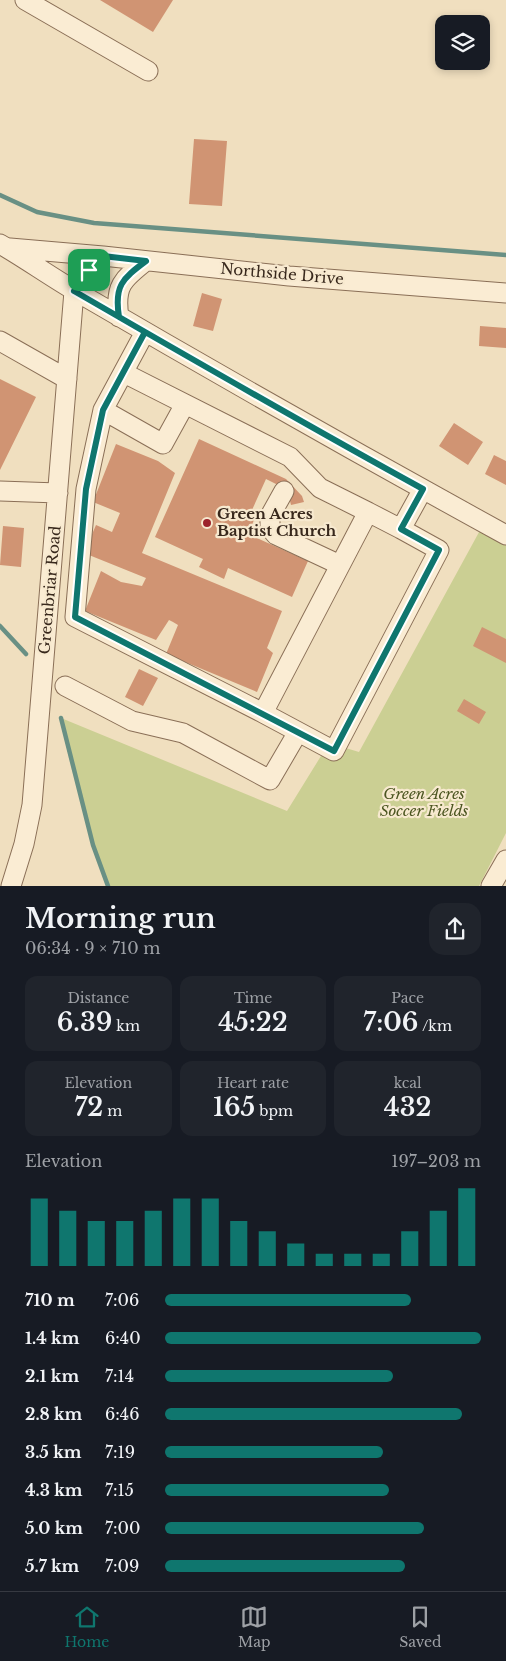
<!DOCTYPE html>
<meta charset="utf-8">
<style>
:root{--surface:#171b24;--page:#20242c;--text:#f1f3f6;--muted:#9ea1a6;--line:#363941;--accent:#0f766e}
body{margin:0;font-family:"Libre Baskerville",serif;background:var(--page);color:var(--text);height:100vh;display:flex;flex-direction:column;font-size:19px;white-space:nowrap}
*{box-sizing:border-box;margin:0}
p{font-size:16px;color:var(--muted)}
.icon{flex:none;width:28px;height:28px;fill:none;stroke:currentColor;stroke-width:2;stroke-linecap:round;stroke-linejoin:round}
.map{position:relative;height:886px;overflow:hidden}
.sheet{display:flex;flex-direction:column;background:var(--surface);flex:1}
.sheet>*{flex:none}
.controls{position:absolute;left:435px;top:15px;display:grid;gap:10px}
.controls a{display:grid;place-items:center;width:55px;height:55px;border-radius:10px;background:var(--surface);box-shadow:0 2px 8px #0003;font-size:25px}
.pin{position:absolute;display:grid;place-items:center;width:42px;height:42px;color:#fff;margin:-21px;border-radius:10px;box-shadow:0 2px 8px #0006}
.round{display:grid;place-items:center;flex:none;width:52px;height:52px;border-radius:15px;background:var(--page)}
.overview{display:flex;align-items:center;justify-content:space-between;height:85px;padding:0 25px}
h1{font-size:28px;font-weight:600;line-height:38px}
.metrics{display:grid;grid-template-columns:repeat(3,1fr);gap:8px;height:85px;padding:5px 25px}
.metrics div{display:grid;align-content:center;border-radius:12px;background:var(--page);text-align:center}
.metrics b{font-size:25px;font-weight:600}
.metrics small{font-size:14px;font-weight:400}
.metrics p{font-size:14px}
.chart{height:140px;padding:10px 25px}
.chart p{display:flex;justify-content:space-between}
.chart svg{width:100%;height:90px;margin-top:5px;stroke:var(--accent);stroke-width:6}
ul{padding:0 25px;list-style:none;font-size:16px}
li{display:grid;grid-template-columns:80px 60px 1fr;align-items:center;height:38px}
li i{height:12px;border-radius:6px;background:var(--accent)}
.tabs{display:flex;justify-content:space-around;align-items:center;height:70px;border-top:1px solid var(--line);background:var(--surface);font-size:14px;color:var(--muted)}
.tabs a{display:grid;justify-items:center;gap:2px}
.tabs .on{color:var(--accent)}
.map>svg:first-child{display:block}
</style>
<div class="map">
<svg width="506" height="886" viewBox="0 0 506 886">
<rect width="100%" height="100%" fill="#f0dfbf"/>
<path fill="#cbcf93" d="M484,523L506,535V833L479,886H107L93,845L61,718L287,811L329,743L359,752Z"/>
<g fill="none" stroke-linecap="round" stroke-linejoin="round">
<path stroke="#699084" stroke-width="4.5" d="M0,195L37,212L94,223L506,255
M0,626L26,654
M61,718L93,845L108,886"/>
</g>
<path fill="#d09473" d="M100,0H173L153,32Z
M194,139L227,141L222,206L189,204Z
M202,293L222,299L213,331L193,326Z
M480,326L506,328V348L479,346Z
M0,379L36,397L0,470Z
M454,423L483,442L468,465L439,446Z
M199,439L286,479L302,496L304,502L291,505L289,497L278,485L266,479L252,510L257,513L248,534L308,561L292,597L228,568L224,579L199,567L203,559L155,537Z
M116,444L158,461L175,473L142,553L282,611L267,648L273,653L257,692L166,654L178,625L173,622L169,620L156,640L85,611L101,571L121,582L142,586L146,578L84,553L96,525L112,532L120,513L93,502Z
M494,455L506,461V485L485,474Z
M3,526L24,528L21,567L0,565Z
M482,627L506,639V663L473,646Z
M139,669L158,678L143,706L125,697Z
M464,699L486,712L479,724L457,711Z"/>
<g fill="none" stroke-linecap="round" stroke-linejoin="round">
<g stroke="#8a6f57" stroke-width="21">
<path id="minor" d="M25,0L148,71
M0,244C26,259 51,277 77,292C219,375 362,456 506,535
M10,248L103,256
M119,317C114,286 123,279 146,261
M145,332L103,410L86,489L75,617L263,713
M0,341L67,379
M124,373L290,457L320,488L368,512
M103,410L163,444L185,404
M0,491L58,493
M284,491L270,516V528L276,535L340,565
M401,529L368,512L263,713L334,751L439,550L401,529L423,489
M65,686L132,721L183,733L270,780L298,732
M11,886L24,844L32,805L74,291L89,270L103,256L289,276L506,293
M491,886L506,860"/>
</g>
<use href="#minor" stroke="#faecd3" stroke-width="19"/>
</g>
<g fill="none" stroke-linecap="round" stroke-linejoin="round">
<g stroke="#fff" stroke-width="10">
<path id="route" d="M89,270L74,291C190,358 306,425 423,489L401,529L439,550L334,751L75,617L86,489L103,410L145,332L119,317C114,286 122,279 146,261L103,256L89,270"/>
</g>
<use href="#route" stroke="#0f766e" stroke-width="6"/>
</g>
<circle fill="#9c232b" stroke="#f7e9cf" stroke-width="2" cx="207" cy="523" r="5"/>
<g text-anchor="middle" stroke-width="4.5" stroke-linejoin="round" paint-order="stroke">
<g font-size="15" fill="#38281c" stroke="#f7e9cf">
<text transform="translate(282 274) rotate(5)" y="5">Northside Drive</text>
<text transform="translate(50 590) rotate(-85)" y="5">Greenbriar Road</text>
</g>
<g font-size="15" font-weight="bold" fill="#38281c" stroke="#f7e9cf" text-anchor="start">
<text x="217" y="519">Green Acres<tspan x="217" dy="17">Baptist Church</tspan></text>
</g>
<g font-size="15" font-style="italic" fill="#4c5621" stroke="#f7e9cf">
<text x="424" y="799">Green Acres<tspan x="424" dy="17">Soccer Fields</tspan></text>
</g>
</g>
</svg>
<div class="controls">
<a><svg class="icon" aria-label="layers" viewBox="0 0 24 24"><path d="M12 4l9 5-9 5-9-5zM3 14l9 5 9-5"/></svg></a>
</div>
<div class="pin" style="left:89px;top:270px;background:#1e9e55"><svg class="icon" aria-label="arrive" viewBox="0 0 24 24"><path d="M6 21V4h12l-3 4 3 4H6"/></svg></div>
</div>
<section class="sheet">
<div class="overview"><div><h1>Morning run</h1><p>06:34 · 9 × 710 m</p></div><a class="round"><svg class="icon" aria-label="share" viewBox="0 0 24 24"><path d="M12 15V3M7 8l5-5 5 5M5 13v7h14v-7"/></svg></a></div>
<div class="metrics">
<div><p>Distance</p><b>6.39<small> km</small></b></div>
<div><p>Time</p><b>45:22</b></div>
<div><p>Pace</p><b>7:06<small> /km</small></b></div>
</div>
<div class="metrics">
<div><p>Elevation</p><b>72<small> m</small></b></div>
<div><p>Heart rate</p><b>165<small> bpm</small></b></div>
<div><p>kcal</p><b>432</b></div>
</div>
<div class="chart"><p><span>Elevation</span>197–203 m</p>
<svg viewBox="0 0 160 44" preserveAspectRatio="none"><path d="M5 44V11M15 44V17M25 44V22M35 44V22M45 44V17M55 44V11M65 44V11M75 44V22M85 44V27M95 44V33M105 44V38M115 44V38M125 44V38M135 44V27M145 44V17M155 44V6"/></svg>
</div>
<ul>
<li><b>710 m</b>7:06<i style="width:78%"></i></li>
<li><b>1.4 km</b>6:40<i style="width:100%"></i></li>
<li><b>2.1 km</b>7:14<i style="width:72%"></i></li>
<li><b>2.8 km</b>6:46<i style="width:94%"></i></li>
<li><b>3.5 km</b>7:19<i style="width:69%"></i></li>
<li><b>4.3 km</b>7:15<i style="width:71%"></i></li>
<li><b>5.0 km</b>7:00<i style="width:82%"></i></li>
<li><b>5.7 km</b>7:09<i style="width:76%"></i></li>
</ul>
</section>
<nav class="tabs">
<a class="on"><svg class="icon" aria-label="home" viewBox="0 0 24 24"><path d="M3 11l9-7 9 7M6 9v11h12V9"/></svg>Home</a>
<a><svg class="icon" aria-label="map" viewBox="0 0 24 24"><path d="M3 6l6-2 6 2 6-2v14l-6 2-6-2-6 2zM9 4v14M15 6v14"/></svg>Map</a>
<a><svg class="icon" aria-label="saved" viewBox="0 0 24 24"><path d="M7 4h10v16l-5-4-5 4z"/></svg>Saved</a>
</nav>
